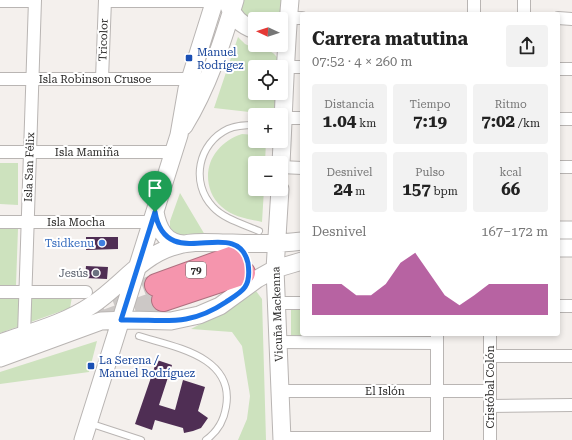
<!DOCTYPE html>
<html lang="es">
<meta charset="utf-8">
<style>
:root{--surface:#fff;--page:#f2f2f2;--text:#222;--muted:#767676;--accent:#9a227c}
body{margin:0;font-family:"Roboto Serif",serif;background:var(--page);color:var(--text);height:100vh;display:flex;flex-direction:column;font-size:15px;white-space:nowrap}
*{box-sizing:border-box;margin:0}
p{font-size:13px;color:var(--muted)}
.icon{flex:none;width:22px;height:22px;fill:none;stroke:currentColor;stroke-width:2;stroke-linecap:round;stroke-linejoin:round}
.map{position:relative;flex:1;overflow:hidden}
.sheet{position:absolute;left:300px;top:12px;width:260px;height:324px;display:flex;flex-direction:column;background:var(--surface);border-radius:4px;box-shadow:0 2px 6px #0003}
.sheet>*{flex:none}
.needle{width:26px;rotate:273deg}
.fabs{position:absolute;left:248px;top:12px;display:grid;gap:8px}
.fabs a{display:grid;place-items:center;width:40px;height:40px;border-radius:4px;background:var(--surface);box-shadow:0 2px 6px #0003;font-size:20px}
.pin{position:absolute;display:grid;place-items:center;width:34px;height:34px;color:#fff;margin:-41px -17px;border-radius:50% 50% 50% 0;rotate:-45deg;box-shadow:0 0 4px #0007}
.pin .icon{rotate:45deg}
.round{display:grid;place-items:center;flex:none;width:42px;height:42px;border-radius:4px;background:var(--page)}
.headline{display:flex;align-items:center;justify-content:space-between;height:68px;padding:0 12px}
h1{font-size:18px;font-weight:700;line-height:30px}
.figures{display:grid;grid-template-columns:repeat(3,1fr);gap:6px;height:68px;padding:4px 12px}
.figures div{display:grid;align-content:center;border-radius:4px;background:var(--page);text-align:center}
.figures b{font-size:17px;font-weight:700}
.figures small{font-size:11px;font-weight:400}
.figures p{font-size:11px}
.chart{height:112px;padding:8px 12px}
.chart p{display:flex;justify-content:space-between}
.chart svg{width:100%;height:72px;margin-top:4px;fill:var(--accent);opacity:.7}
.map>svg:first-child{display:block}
</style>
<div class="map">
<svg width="572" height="440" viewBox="0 0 572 440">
<rect width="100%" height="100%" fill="#f4f0ed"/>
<path fill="#cde2be" d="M243,0H288L281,19H255V25L244,18L241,7Z
M238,37C240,39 243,42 245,44C261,52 276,45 281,67H255V93H280L275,115L214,108Z
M242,134L255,135V141H266L265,163H255V189H264L262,222C248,219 233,217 222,207C217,203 213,197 211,192C201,166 217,142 242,134Z
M0,163H18V205L0,204Z
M180,193L205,235L176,236L170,230V221Z
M0,228L18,229L16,285H0Z
M256,291L262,299L266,440H238L247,419L250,396L242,346L232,332L191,329L236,305Z
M0,296L72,297L70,308L0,333Z
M291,309H302V334H377V340H291Z
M97,341L89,372L0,384V372Z"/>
<path fill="#4f2e54" d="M86,237H118V249L86,250Z
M86,266L108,267L107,279L85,278Z
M157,360L172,365L159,405L175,410L183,380L205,387L198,411L208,418L201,428L193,431L184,433L183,428L155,420L152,430L135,424Z"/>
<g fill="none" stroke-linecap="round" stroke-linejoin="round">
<path stroke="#ccc8c6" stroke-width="22" stroke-dasharray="22 11" stroke-linecap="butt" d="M82,313L156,285
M104,321L163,300"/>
<g stroke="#b9b5b3" stroke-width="8">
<path id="lane" d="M255,125C246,125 237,125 228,129C198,143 190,183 213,207C224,219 243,224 259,231
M139,336C174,347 235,356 226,407C224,420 217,432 206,440
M89,423L141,440"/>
</g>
<g stroke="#b9b5b3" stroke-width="14">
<path id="street" d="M0,1H35
M105,1H215
M474,14V0
M524,14V0
M297,18H302
M558,18L572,19
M294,67H302
M558,69H572
M0,79H190
M102,79L105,0
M283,118H302
M558,119H572
M0,152H174
M281,167L302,168
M558,167H572
M0,222H152
M0,292H86
M276,303H302
M558,306H572
M437,334V440
M490,334V440
M24,335L35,0
M277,342L437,343
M490,356H572
M279,391H490
M490,406L572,405
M282,438H437"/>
</g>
<g stroke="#b9b5b3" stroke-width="19">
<path id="secondary" d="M228,4C233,17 242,26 255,30
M184,126C208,87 222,43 235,0
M281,163C284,109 285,54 290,0
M280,189L275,269L282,440
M155,212C158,229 165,243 184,244
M558,230H572
M558,248H572
M0,343C31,332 64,324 92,305C120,287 140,257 172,247C192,240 212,243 232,243C255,244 279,244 302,241
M0,358L101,321L128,320L171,321L199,315L220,306L257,279L275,269L302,261
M83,440L179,135L187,89L215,0"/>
</g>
<g stroke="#ae707f" stroke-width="24">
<path id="highway" d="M156,285L236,256
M163,300L244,273"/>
</g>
<use href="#lane" stroke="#fff" stroke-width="6"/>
<use href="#street" stroke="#fff" stroke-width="12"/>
<use href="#secondary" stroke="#fff" stroke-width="17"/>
<use href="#highway" stroke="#f595ad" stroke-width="22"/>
</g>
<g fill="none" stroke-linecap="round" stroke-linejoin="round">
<g stroke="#fff" stroke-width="8">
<path id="route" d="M155,212C166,276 237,214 248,263C249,270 250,280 245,287C242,292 232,298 226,302C187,328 164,319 121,320Z"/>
</g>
<use href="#route" stroke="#1a73e8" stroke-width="5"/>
</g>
<g fill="#1a4fb4" stroke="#fff" stroke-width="1.5">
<rect x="185" y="54" width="8" height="8" rx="2"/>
<rect x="87" y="362" width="8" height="8" rx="2"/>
</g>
<circle fill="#3f7fe0" stroke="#fff" stroke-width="1.5" cx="102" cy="243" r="4"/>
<circle fill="#6b7280" stroke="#fff" stroke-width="1.5" cx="96" cy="273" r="4"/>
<g text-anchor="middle" stroke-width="4" stroke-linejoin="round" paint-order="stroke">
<rect fill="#fff" stroke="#6b6a69" stroke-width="1" x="186" y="262" width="20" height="16" rx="3"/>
<g font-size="10" font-weight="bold" fill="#2b2a29">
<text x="196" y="274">79</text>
</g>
<g font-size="11" fill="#2b2a29" stroke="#fff">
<text transform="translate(103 40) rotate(-88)" y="4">Tricolor</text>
<text x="95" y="83">Isla Robinson Crusoe</text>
<text x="87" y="156">Isla Mamiña</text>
<text transform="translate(29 167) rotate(-88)" y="4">Isla San Félix</text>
<text x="76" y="226">Isla Mocha</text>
<text transform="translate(277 314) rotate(-92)" y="4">Vicuña Mackenna</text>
<text transform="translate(490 387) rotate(-90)" y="4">Cristóbal Colón</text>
<text x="385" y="395">El Islón</text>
</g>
<g font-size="11" fill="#164399" stroke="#fff" text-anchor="start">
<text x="197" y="56">Manuel<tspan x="197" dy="13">Rodrígez</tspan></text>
<text x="99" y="364">La Serena /<tspan x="99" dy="13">Manuel Rodríguez</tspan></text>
</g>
<g font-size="11" fill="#366cbe" stroke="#fff" text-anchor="end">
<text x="94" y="247">Tsidkenu</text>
</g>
<g font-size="11" fill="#5b616d" stroke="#fff" text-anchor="end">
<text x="88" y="277">Jesús</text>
</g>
</g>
</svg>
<div class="fabs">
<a><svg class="needle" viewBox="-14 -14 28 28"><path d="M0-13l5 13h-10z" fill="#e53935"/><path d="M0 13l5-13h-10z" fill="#767676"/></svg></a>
<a><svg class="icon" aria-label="locate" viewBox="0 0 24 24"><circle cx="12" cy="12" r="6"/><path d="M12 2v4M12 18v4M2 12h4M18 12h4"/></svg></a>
<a>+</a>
<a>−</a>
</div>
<div class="pin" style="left:155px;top:212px;background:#1e9e55"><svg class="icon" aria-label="arrive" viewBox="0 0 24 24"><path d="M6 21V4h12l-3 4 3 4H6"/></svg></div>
<section class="sheet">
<div class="headline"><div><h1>Carrera matutina</h1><p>07:52 · 4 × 260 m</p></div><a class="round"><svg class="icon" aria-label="share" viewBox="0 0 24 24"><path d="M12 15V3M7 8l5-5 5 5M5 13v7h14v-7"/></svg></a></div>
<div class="figures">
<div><p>Distancia</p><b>1.04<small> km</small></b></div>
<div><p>Tiempo</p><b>7:19</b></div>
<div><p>Ritmo</p><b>7:02<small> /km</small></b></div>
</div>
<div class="figures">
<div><p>Desnivel</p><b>24<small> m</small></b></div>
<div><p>Pulso</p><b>157<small> bpm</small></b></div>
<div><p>kcal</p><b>66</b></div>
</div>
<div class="chart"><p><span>Desnivel</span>167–172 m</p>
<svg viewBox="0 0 160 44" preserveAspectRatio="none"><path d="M0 44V25L10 25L20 25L30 32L40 32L50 25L60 12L70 6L80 19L90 32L100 38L110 32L120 25L130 25L140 25L150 25L160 25V44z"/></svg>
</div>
</section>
</div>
